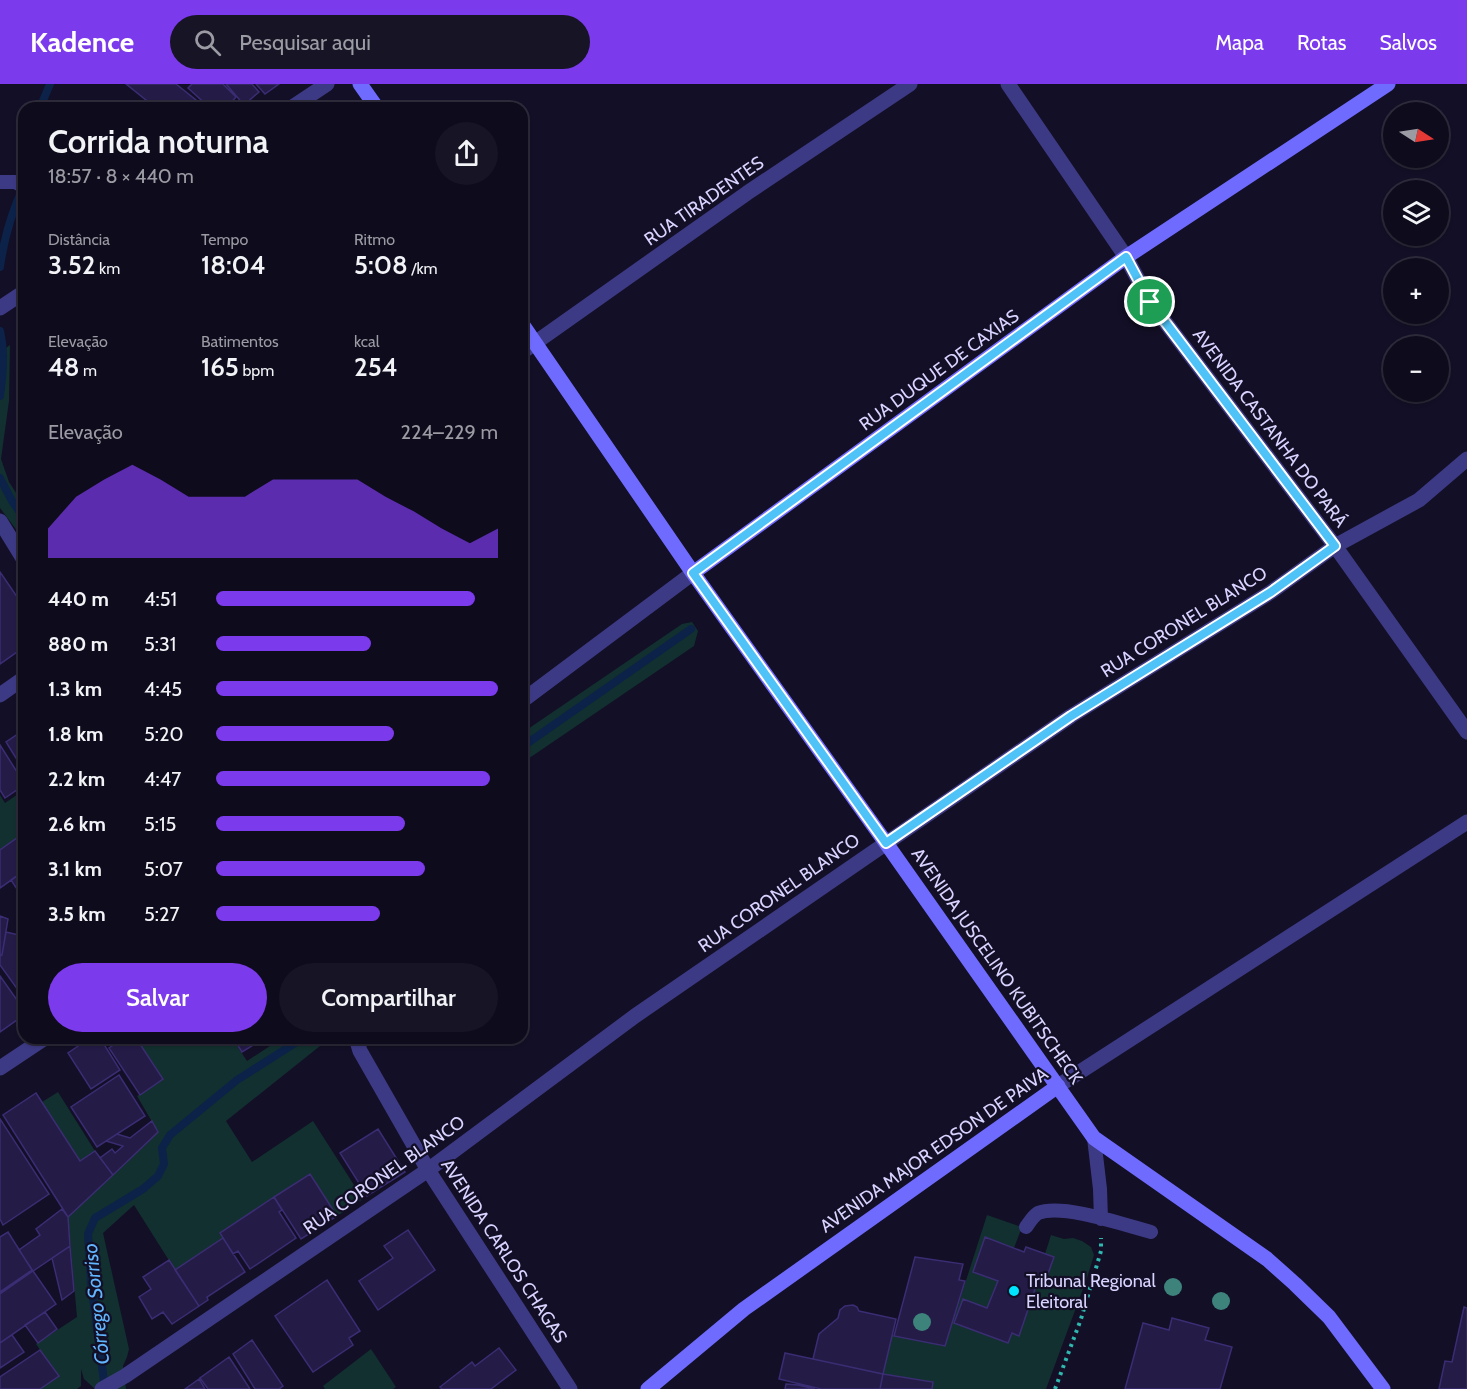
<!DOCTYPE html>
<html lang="pt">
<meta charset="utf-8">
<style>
:root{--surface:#0e0b1c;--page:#171425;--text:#f1f3f6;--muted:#9b9ba3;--line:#2e2b3b;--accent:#7c3aed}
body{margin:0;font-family:Cabin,sans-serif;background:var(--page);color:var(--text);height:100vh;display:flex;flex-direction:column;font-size:22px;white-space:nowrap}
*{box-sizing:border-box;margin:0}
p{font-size:20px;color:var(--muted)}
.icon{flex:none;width:33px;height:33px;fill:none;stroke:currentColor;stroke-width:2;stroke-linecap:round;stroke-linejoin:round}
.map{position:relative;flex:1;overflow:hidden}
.details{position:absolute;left:18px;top:18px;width:510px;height:942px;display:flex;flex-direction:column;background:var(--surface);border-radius:18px;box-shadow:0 2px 4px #0004,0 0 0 2px var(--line)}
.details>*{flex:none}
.needle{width:39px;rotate:102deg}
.tools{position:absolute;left:1383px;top:18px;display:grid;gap:12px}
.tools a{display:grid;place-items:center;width:66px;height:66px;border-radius:50%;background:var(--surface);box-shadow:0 2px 4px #0004,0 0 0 2px var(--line);font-size:30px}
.pin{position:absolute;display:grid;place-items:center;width:51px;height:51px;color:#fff;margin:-26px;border:3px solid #fff;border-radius:50%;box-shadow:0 2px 6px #0007}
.round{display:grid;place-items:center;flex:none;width:63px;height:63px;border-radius:32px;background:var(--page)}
.head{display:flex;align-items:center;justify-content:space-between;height:102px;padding:0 30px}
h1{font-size:33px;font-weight:600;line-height:45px}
.metrics{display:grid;grid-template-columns:repeat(3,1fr);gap:9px;height:102px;padding:6px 30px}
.metrics div{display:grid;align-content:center}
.metrics b{font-size:26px;font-weight:600}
.metrics small{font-size:16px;font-weight:400}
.metrics p{font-size:16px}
.chart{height:168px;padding:12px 30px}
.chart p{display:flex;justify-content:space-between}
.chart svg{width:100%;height:108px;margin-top:6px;fill:var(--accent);opacity:.7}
.action{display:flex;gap:12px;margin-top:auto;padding:12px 30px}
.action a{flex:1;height:69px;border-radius:36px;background:var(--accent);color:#fff;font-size:24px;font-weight:600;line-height:69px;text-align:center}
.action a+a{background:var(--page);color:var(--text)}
ul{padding:0 30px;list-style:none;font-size:20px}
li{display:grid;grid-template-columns:96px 72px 1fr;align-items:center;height:45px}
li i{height:15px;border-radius:8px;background:var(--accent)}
header{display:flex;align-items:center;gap:36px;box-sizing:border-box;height:84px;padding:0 30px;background:var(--accent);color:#fff}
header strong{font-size:28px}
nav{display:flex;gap:33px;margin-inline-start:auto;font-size:21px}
.search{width:420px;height:54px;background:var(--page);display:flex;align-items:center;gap:15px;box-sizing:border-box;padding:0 21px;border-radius:33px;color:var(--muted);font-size:22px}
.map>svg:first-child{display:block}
</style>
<header>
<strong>Kadence</strong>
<div class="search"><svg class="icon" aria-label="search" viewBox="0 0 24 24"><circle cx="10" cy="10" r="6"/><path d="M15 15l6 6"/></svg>Pesquisar aqui</div>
<nav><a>Mapa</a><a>Rotas</a><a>Salvos</a></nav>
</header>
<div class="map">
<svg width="1467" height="1305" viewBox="0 0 1467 1305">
<rect width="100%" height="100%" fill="#130f26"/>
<path fill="#12302f" d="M10,261L9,317L1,375L9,398L24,421V456L0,424V268Z
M692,538L698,547L694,562L522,679V649L682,540Z
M24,706V749L0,766V711L5,719Z
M150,954H232L247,977L282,954H330L226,1037L252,1078L313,1037L363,1115L337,1132L309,1090L220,1149L223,1154L175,1186L134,1121L103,1149L129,1265L127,1273L123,1282L126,1305H95L84,1295L81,1285V1302L77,1305H40L58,1292L36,1260L77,1233L68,1133L158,1048L137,1012L163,995L140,960Z
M58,1008L95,1067L80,1077L42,1018Z
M987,1131L1022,1143L1014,1164L985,1154L973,1188L998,1197L987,1224L954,1239L1007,1259L1012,1249L1019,1251L1038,1196L1045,1198L1054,1173L1045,1170L1051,1151L1064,1155L1073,1154L1082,1157L1091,1163L1094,1171L1087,1194L1046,1305H932L933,1298L883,1290L892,1251L945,1262Z
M371,1265L396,1303L393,1305H325L323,1302Z"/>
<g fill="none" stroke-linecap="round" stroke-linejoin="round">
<path stroke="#0c2248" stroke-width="8" d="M43,24L42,19L50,0
M0,183C4,154 11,129 24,102
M0,247C5,269 3,290 0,312
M0,394L12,417L24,434
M522,663L691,545
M105,1305L91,1199L88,1150L95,1134L143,1105L158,1092L164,1080L162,1064L170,1051L237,996L303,954"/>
</g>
<path fill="#241b47" stroke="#3b2d73" stroke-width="1.5" d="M126,0H176L206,24H156Z
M192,0H223L236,13L226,24H210L188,4Z
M226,0H252L259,8L244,21Z
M256,0H279L265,10Z
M0,488L24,523V563L0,580Z
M24,646V676L19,679L6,658Z
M0,661L24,699V701L5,714L0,706Z
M24,749V787L0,804V766Z
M24,787V809L19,808L11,796Z
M0,832L8,835L2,871L0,872Z
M6,848L19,851L17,864L24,866V902L18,906L0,881V872L2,871Z
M0,892L24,926V931L0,948Z
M90,954H100L120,986L91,1005L68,969Z
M124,954H136L163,995L140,1011L109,964Z
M233,954H265L242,968Z
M119,991L145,1032L97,1063L71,1023Z
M36,1009L80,1077L95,1067L113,1091L68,1133L3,1031Z
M0,1035L49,1110L3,1141L0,1135Z
M152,1037L158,1048L113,1091L100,1074L112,1065L115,1069L123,1062L106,1057L117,1050L130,1054Z
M378,1045L405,1088L367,1112L340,1069Z
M310,1090L337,1132L301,1155L274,1113Z
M274,1113L282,1126L279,1128L296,1154L250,1185L238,1167L233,1170L220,1149Z
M62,1125L68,1133L70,1162L33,1187L19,1166L40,1151L36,1145Z
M408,1146L435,1186L378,1226L359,1197L393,1174L384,1162Z
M8,1148L32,1186L0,1208V1153Z
M985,1153L1024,1168L1026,1163L1054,1173L1045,1198L1038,1196L1019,1252L1012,1249L1008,1259L954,1239L963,1215L987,1224L998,1197L973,1188Z
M223,1154L245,1188L207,1213L208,1216L199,1222L175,1186Z
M70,1162L74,1207L62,1216L52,1174Z
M915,1173L963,1180L959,1196L965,1197L945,1262L894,1252Z
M169,1176L199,1222L172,1240L163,1228L152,1235L139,1213L151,1205L143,1193Z
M33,1187L56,1220L0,1259V1210Z
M327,1196L360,1247L349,1254L353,1261L313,1288L275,1232Z
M853,1221L857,1223L859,1227L896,1235L883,1290L813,1275L819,1250L838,1234L840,1226L845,1222Z
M1464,1223L1467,1224V1305H1439L1445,1277L1452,1278Z
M45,1228L57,1245L38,1259L25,1241Z
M1172,1234L1209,1244L1205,1256L1232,1263L1220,1305H1125L1143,1239L1169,1246Z
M12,1251L24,1268L0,1284V1259Z
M252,1256L283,1302L279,1305H255L233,1270Z
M499,1264L516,1286L491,1305H442L440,1303L472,1278L475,1282Z
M40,1266L59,1292L40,1305H0V1293Z
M785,1269L883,1290L880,1305H821L779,1295Z
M229,1273L250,1305H208L200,1294Z
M883,1290L933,1298L932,1305H880Z
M199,1295L205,1305H185Z
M786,1300L798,1301L815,1305H785Z"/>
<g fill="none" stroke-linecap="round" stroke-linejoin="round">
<path stroke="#2fb8b0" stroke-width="4" stroke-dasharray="3 4.5" stroke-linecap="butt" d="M1055,1305L1081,1235L1101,1167V1154"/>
<path stroke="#3d3a85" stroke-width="14" d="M0,98H15L24,103
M1094,1054L1100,1105L1101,1135
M1026,1143C1029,1139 1033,1132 1038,1129C1062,1119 1125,1141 1151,1148"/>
<path stroke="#3d3a85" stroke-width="15" d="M1008,0L1126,173L1150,218L1335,462L1467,648
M291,24L327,0
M0,224L24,208
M522,268L747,109L910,0
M0,437L24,476
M0,611L24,594
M522,617L693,489
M356,954L360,967L428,1086L570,1305
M0,984L45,954
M1058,1002L1467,738
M102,1305L125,1292L428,1086L635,932L1071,632L1271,508L1335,462L1419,416L1467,375"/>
<path stroke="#6f6bff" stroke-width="15" d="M360,0L377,24
M522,240L693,489L886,759L1094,1054L1267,1175L1295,1200L1329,1233L1383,1305
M693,489L1126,173L1388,0
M648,1305L744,1225L1058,1002"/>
</g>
<g fill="#3d827b">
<circle cx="1173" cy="1203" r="9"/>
<circle cx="1221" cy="1217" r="9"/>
<circle cx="922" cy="1238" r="9"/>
</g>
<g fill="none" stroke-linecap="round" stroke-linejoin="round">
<g stroke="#fff" stroke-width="12">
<path id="route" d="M1126,173L1150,218L1335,462L1271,508L1071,632L886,759L693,489Z"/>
</g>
<use href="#route" stroke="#4fc3f7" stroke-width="8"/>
</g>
<circle fill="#00e5ff" stroke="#130f26" stroke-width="2" cx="1014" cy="1207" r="6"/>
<g text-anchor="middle" stroke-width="4.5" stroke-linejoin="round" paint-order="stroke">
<g font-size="18" fill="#d9d4ff" stroke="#130f26">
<text transform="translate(704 117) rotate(-35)" y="6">RUA TIRADENTES</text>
<text transform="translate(939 286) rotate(-36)" y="6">RUA DUQUE DE CAXIAS</text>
<text transform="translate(1270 344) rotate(53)" y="6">AVENIDA CASTANHA DO PARÁ</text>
<text transform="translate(1184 538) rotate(-32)" y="6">RUA CORONEL BLANCO</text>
<text transform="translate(779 809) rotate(-35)" y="6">RUA CORONEL BLANCO</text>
<text transform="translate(997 882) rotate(55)" y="6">AVENIDA JUSCELINO KUBITSCHECK</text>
<text transform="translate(934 1066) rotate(-35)" y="6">AVENIDA MAJOR EDSON DE PAIVA</text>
<text transform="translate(384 1091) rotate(-35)" y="6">RUA CORONEL BLANCO</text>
<text transform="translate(504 1167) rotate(57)" y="6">AVENIDA CARLOS CHAGAS</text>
</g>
<g font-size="18" fill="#d9d4ff" stroke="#130f26" text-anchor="start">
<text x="1026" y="1203">Tribunal Regional<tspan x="1026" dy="21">Eleitoral</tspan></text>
</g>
<g font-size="20" font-style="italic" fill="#62b6ff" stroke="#130f26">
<text transform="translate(96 1220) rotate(-96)" y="7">Córrego Sorriso</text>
</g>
</g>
</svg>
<div class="tools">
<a><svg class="needle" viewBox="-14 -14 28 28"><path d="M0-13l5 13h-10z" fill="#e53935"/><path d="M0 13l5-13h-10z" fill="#9b9ba3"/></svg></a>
<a><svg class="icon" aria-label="layers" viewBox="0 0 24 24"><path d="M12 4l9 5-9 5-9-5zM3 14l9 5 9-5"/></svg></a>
<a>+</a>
<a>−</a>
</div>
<div class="pin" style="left:1150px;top:218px;background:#1e9e55"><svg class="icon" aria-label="arrive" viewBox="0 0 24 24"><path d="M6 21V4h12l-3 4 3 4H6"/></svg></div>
<section class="details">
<div class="head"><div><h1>Corrida noturna</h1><p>18:57 · 8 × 440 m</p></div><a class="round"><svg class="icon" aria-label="share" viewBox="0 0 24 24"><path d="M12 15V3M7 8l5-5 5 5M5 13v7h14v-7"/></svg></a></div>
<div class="metrics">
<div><p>Distância</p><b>3.52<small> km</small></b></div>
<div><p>Tempo</p><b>18:04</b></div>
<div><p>Ritmo</p><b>5:08<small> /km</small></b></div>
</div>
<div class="metrics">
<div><p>Elevação</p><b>48<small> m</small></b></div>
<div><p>Batimentos</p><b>165<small> bpm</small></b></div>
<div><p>kcal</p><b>254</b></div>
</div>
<div class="chart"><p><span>Elevação</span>224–229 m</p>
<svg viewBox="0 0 160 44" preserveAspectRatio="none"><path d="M0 44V32L10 19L20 12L30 6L40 12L50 19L60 19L70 19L80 12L90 12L100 12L110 12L120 19L130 25L140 32L150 38L160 32V44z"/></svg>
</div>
<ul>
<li><b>440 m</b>4:51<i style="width:92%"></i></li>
<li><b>880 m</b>5:31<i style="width:55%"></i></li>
<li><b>1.3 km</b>4:45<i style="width:100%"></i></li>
<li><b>1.8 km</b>5:20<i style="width:63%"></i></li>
<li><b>2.2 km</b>4:47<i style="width:97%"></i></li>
<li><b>2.6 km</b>5:15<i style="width:67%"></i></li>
<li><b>3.1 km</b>5:07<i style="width:74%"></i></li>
<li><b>3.5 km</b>5:27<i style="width:58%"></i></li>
</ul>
<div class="action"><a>Salvar</a><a>Compartilhar</a></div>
</section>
</div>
